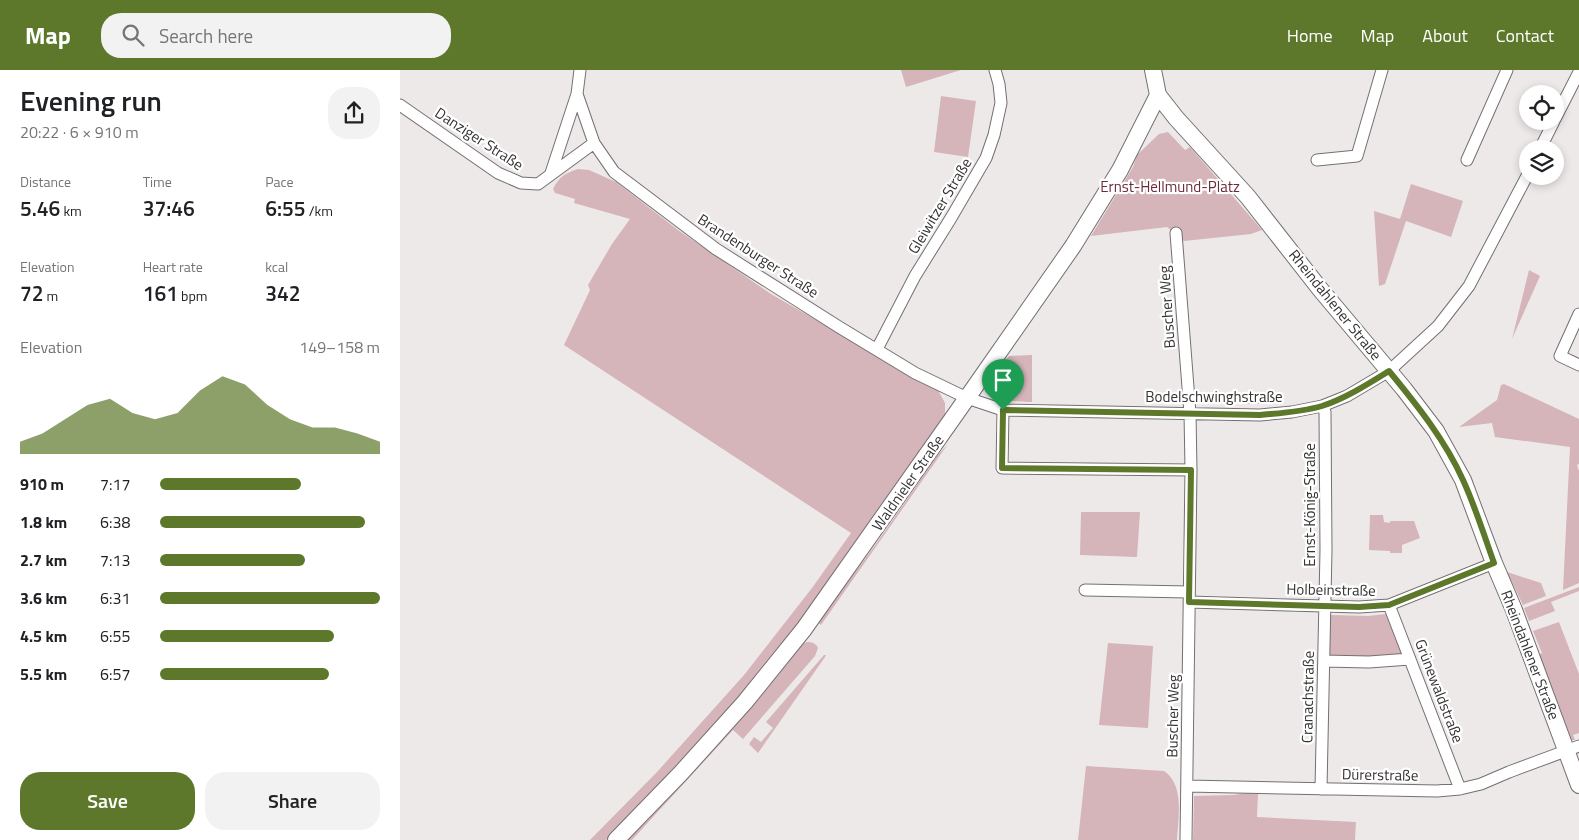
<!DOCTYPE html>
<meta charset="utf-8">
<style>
:root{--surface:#fff;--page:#f2f2f2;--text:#202124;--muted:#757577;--accent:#5d782b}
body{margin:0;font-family:"Titillium Web",sans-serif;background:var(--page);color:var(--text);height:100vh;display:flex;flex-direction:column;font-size:19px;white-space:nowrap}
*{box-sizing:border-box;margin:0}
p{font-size:16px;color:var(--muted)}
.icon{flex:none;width:28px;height:28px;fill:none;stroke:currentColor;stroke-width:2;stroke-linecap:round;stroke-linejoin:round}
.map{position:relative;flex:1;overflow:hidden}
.details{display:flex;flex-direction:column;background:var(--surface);width:400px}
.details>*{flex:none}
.fabs{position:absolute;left:1119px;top:15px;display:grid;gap:10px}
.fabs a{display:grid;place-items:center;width:45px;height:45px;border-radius:50%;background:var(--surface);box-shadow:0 2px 8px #0003;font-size:25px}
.pin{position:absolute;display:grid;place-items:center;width:42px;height:42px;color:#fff;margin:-51px -21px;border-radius:50% 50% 50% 0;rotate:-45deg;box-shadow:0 0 5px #0007}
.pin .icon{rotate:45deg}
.round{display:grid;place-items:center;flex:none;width:52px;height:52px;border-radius:20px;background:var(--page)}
.head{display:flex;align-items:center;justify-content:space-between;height:85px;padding:0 20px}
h1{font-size:28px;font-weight:600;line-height:38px}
.stats{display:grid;grid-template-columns:repeat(3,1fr);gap:8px;height:85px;padding:5px 20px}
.stats div{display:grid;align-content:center}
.stats b{font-size:21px;font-weight:600}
.stats small{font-size:14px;font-weight:400}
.stats p{font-size:14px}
.chart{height:140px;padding:10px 20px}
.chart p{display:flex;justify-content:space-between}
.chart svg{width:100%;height:90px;margin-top:5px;fill:var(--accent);opacity:.7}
.cta{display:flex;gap:10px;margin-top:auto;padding:10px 20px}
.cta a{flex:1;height:58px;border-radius:20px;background:var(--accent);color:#fff;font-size:20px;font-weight:600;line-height:58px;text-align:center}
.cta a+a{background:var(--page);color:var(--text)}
ul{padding:0 20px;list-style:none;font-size:16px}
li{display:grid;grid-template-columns:80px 60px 1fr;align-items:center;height:38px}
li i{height:12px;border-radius:6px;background:var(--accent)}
header{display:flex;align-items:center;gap:30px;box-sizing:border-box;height:70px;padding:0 25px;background:var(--accent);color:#fff}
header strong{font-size:24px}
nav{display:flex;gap:28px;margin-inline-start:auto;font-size:18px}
.search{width:350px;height:45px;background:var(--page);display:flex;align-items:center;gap:12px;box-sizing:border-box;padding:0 18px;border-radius:20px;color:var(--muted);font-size:19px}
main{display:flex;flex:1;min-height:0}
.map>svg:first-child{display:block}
</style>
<header>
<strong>Map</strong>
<div class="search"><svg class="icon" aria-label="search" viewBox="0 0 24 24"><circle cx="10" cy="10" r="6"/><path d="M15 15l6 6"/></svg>Search here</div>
<nav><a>Home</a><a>Map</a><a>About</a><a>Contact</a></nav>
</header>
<main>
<section class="details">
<div class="head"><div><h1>Evening run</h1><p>20:22 · 6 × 910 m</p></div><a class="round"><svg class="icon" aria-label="share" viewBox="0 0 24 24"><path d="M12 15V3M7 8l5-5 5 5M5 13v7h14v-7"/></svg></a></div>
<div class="stats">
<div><p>Distance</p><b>5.46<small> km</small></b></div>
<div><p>Time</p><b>37:46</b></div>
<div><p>Pace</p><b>6:55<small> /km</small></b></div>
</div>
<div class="stats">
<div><p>Elevation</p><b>72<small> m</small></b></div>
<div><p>Heart rate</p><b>161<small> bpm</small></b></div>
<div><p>kcal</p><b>342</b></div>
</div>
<div class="chart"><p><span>Elevation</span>149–158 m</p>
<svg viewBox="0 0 160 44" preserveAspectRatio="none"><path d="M0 44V38L10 34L20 27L30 20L40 17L50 24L60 27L70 24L80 13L90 6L100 10L110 20L120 27L130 31L140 31L150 34L160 38V44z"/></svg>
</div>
<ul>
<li><b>910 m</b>7:17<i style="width:64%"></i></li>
<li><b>1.8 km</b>6:38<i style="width:93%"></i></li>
<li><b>2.7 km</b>7:13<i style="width:66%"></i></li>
<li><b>3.6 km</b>6:31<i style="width:100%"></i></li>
<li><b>4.5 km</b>6:55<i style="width:79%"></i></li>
<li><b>5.5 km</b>6:57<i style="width:77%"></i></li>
</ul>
<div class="cta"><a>Save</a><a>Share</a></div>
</section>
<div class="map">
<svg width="1179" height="770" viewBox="0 0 1179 770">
<rect width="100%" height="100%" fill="#eee9e9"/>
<path fill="#d5b4ba" d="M501,0H561L506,17Z
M541,26L576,31L568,87L534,82Z
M768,62L785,80L790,77L862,160L851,164L784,171L767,157L691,166L733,97L737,85L759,64Z
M178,99L189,100L216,112L278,160L371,224L538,320L545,333V347C481,440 418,533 346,620C303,673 255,722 206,770H190L257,702L344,605L412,518L451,463L164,275L190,220L188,215L212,174L230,149L174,133L175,129L155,123L153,119C159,107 165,103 178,99Z
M1011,114L1063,131L1051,167L1006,151L985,214L979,216L974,141L1000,149Z
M1129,200L1140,206L1112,269Z
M632,285V332C621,331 584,333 591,313C594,305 604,293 609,286Z
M1104,314L1179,349V394L1177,395L1179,401V513L1163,520L1170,377L1095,367L1092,353L1059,357L1097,330L1101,315Z
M798,325H867V334H807Z
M548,374L421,555L418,552L476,474L538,385Z
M681,442H740L737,487L680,485Z
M970,445H983L984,452L990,453V451H1014L1020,468L1002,475V483H990V481L969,480Z
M1107,502L1141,513L1146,526L1123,535Z
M1179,517V521L1151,532L1155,541L1129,551L1124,538Z
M986,544L1002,585L958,587L930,586V545L968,546Z
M1159,552L1179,604V663L1173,665L1175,670H1169L1138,585L1142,583L1133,561Z
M407,572C412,572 416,573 418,578L415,586L343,669L333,660L232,770H223L400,575Z
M708,573L753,576L748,658L699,655Z
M424,585H426L425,587L358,683L349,674L354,667L361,672L373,658L366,652Z
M686,696L764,701C785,715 778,748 777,770H678Z
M846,723H858L857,747L956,752L955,770H793L794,726L834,725Z"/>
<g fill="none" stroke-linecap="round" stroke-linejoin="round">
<g stroke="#747071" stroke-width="13">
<path id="street" d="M180,0L177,24L194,73L214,102L316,179L439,257L515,303L567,328L603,340L860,345L892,342L922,336L947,326L989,301L1038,256L1069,216L1128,104
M0,35L98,103L121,113L138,114L194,73
M1155,49L1179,2
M1140,79L1154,51
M917,90L957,86L982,0
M1067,90L1107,0
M151,103L177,24
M776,163L790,343L791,400L786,770
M1179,244L1160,286L1179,295
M477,279L515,206L551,148L586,88L594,65L601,33L599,14L595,0
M603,340L602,398L791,400
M685,520L789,522
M789,532L959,537L989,535L1094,493
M989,535L1060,719
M924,591L969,592L1010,589
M787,716L1037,721L1060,719L1081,714L1109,702L1179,676
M921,719L926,480L925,342L922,336"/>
</g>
<g stroke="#747071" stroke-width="18">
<path id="secondary" d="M753,0L758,25L776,48L848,127L920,219L1004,319L1036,361L1063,410L1094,493L1114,540L1179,715
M216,770L281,703L345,632L404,559L567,328L673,176L720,100L758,25"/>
</g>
<use href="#street" stroke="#fff" stroke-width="11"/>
<use href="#secondary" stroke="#fff" stroke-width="16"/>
</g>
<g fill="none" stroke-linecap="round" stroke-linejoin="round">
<g stroke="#fff" stroke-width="10">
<path id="route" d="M989,301C1017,335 1045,370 1063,410C1075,436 1084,465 1094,493L989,535L959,537L789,532L791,400L602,398L603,340L860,345C881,343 902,342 922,336C946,328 968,314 989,301Z"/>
</g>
<use href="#route" stroke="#5d782b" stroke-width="6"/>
</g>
<g text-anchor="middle" stroke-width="4.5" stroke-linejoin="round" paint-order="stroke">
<g font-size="15" fill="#343232" stroke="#fff">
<text transform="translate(79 69) rotate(33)" y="5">Danziger Straße</text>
<text transform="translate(540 136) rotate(-59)" y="5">Gleiwitzer Straße</text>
<text transform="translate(358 186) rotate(33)" y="5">Brandenburger Straße</text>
<text transform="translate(935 235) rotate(51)" y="5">Rheindahlener Straße</text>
<text transform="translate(767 237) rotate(-94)" y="5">Buscher Weg</text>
<text x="814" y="332">Bodelschwinghstraße</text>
<text transform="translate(508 413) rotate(-55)" y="5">Waldnieler Straße</text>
<text transform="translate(910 435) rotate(-90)" y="5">Ernst-König-Straße</text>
<text transform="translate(931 520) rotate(1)" y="5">Holbeinstraße</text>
<text transform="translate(1130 585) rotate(69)" y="5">Rheindahlener Straße</text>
<text transform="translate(1039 621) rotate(69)" y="5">Grünewaldstraße</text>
<text transform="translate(908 627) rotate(-89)" y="5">Cranachstraße</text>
<text transform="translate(773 646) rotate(-89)" y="5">Buscher Weg</text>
<text transform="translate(980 705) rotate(1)" y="5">Dürerstraße</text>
</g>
<g font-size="15" fill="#6a2c3c" stroke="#fff">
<text x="770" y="122">Ernst-Hellmund-Platz</text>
</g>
</g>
</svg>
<div class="fabs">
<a><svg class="icon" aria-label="locate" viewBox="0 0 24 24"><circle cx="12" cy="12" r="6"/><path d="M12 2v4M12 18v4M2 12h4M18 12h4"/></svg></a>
<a><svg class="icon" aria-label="layers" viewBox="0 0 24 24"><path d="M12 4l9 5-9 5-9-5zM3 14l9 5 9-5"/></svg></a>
</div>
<div class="pin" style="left:603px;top:340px;background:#1e9e55"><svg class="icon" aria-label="arrive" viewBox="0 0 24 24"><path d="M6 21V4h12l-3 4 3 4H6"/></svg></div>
</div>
</main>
